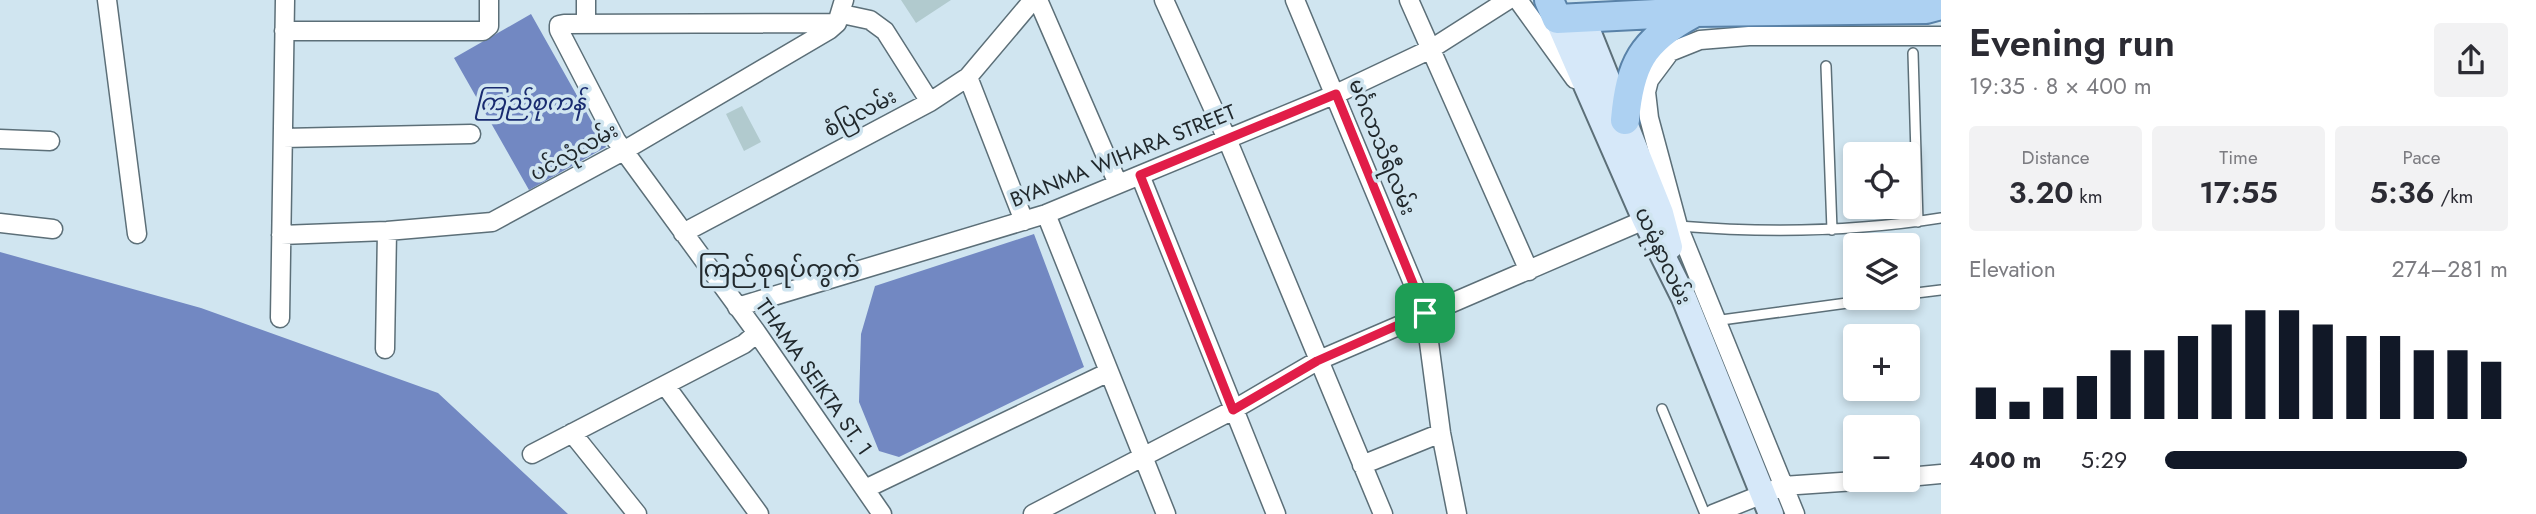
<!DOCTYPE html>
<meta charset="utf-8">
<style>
:root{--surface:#fff;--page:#f2f2f3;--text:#2b2b33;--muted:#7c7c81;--accent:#111827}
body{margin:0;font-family:Jost,"Noto Sans Myanmar",sans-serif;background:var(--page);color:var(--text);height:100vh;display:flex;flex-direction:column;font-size:26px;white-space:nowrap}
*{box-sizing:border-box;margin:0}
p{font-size:23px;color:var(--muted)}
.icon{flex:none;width:38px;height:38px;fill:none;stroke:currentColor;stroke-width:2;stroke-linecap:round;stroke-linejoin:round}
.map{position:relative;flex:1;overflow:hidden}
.details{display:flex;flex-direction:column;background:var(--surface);width:595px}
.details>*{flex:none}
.buttons{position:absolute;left:1843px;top:142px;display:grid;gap:14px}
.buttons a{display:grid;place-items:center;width:77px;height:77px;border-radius:7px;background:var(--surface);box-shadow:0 4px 10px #0003;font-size:35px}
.pin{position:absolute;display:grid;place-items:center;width:60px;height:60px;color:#fff;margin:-30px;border-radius:14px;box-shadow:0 4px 10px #0006}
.round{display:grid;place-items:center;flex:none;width:74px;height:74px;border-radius:7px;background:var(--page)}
.overview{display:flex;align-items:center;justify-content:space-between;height:119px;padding:0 28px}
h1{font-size:38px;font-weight:600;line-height:52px}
.metrics{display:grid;grid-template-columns:repeat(3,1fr);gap:10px;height:119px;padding:7px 28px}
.metrics div{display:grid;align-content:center;border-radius:7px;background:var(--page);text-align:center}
.metrics b{font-size:30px;font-weight:600}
.metrics small{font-size:19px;font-weight:400}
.metrics p{font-size:19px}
.chart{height:196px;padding:14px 28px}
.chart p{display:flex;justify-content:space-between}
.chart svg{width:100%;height:126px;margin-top:7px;stroke:var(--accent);stroke-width:6}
ul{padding:0 28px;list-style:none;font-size:23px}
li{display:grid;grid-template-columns:112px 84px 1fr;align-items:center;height:52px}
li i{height:18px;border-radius:9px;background:var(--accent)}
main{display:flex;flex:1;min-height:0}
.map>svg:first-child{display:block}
</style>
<main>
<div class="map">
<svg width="1941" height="514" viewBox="0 0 1941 514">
<rect width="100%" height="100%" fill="#d0e5f0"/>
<path fill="#7288c2" d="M531,14L606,147L529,190L454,58Z
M1034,234L1084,367L899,457L879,451L859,402L861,334L875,286Z
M0,252L201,308L438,393L568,514H0Z"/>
<path fill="#b1cace" d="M901,0H951L916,23Z
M742,106L761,142L744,151L726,114Z"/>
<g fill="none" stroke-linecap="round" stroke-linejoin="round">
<g stroke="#5c6f78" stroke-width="12">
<path id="lane" d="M1913,53L1918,222
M1826,66L1832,230
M1678,226C1766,233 1854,232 1941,218
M1908,294L1941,290
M1714,321L1884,298
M1662,409L1705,514"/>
</g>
<g stroke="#5c6f78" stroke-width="21">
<path id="street" d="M107,0L137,234
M586,0V24
M1038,0L1118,184
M1164,0L1227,139L1383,514
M1295,0L1425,312L1441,433L1457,514
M1409,0L1529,271
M1518,0L1575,79
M842,14L870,20L885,31L930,102
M837,23L564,24L559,25V30L616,140L757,333L882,514
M284,31H483L489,26V0
M968,77L1024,221
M283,138L471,134
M0,139L50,141
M1140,175L1276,514
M1046,214L1166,514
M0,223L53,229
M683,233L930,102L968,77L1033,0
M281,235L387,231L492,222L625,150L829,30L837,23L844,0
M737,307L1046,214L1336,94L1431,49L1508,0
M280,318L285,0
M385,349L387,231
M665,385L759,514
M572,433L637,514
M532,454L744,344L757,333
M1362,465L1441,433
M1908,477L1941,474
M865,489L1109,372
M1033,514L1233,410L1317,361L1656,215
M1713,514L1783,486L1870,480
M1795,514L1678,226L1649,118L1646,92L1649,80L1670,52L1700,40L1749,36H1941"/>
</g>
<g stroke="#5c6f78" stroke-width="28">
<path id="secondary" d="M1582,16L1661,213L1670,247
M1557,19L1645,220L1684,298L1771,514"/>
</g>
<g stroke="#5982a8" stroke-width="32">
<path id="primary" d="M1549,0L1557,19L1695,12L1926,9L1941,5
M1625,120C1630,64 1642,41 1692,14"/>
</g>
<use href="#lane" stroke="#fff" stroke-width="9"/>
<use href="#street" stroke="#fff" stroke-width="18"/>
<use href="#secondary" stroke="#d6e8f9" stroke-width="24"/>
<use href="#primary" stroke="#add1f2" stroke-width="28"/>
</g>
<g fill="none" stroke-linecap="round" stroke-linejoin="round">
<g stroke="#fff" stroke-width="14">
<path id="route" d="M1336,94L1425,313L1317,361L1233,410L1140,175Z"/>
</g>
<use href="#route" stroke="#e11d48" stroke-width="9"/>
</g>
<g text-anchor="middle" stroke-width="7" stroke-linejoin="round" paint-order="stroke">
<g font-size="21" fill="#21292d" stroke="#d0e5f0">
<text transform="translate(860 113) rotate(-28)" y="7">စံပြလမ်း</text>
<text transform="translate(1382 147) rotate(68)" y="7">မင်္ဂလာသိရီလမ်း</text>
<text transform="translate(574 152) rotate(-29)" y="7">ပင်လုံလမ်း</text>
<text transform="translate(1123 156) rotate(-22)" y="7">BYANMA WIHARA STREET</text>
<text transform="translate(1663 256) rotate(65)" y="7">ယမုံနာလမ်း</text>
<text transform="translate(814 377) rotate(55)" y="7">THAMA SEIKTA ST. 1</text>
</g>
<g font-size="23" font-style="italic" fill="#192b70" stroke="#d0e5f0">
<text x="530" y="110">ကြည်စုကန်</text>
</g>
<g font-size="24" fill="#21292d" stroke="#d0e5f0">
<text x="779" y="277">ကြည်စုရပ်ကွက်</text>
</g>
</g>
</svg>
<div class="buttons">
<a><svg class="icon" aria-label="locate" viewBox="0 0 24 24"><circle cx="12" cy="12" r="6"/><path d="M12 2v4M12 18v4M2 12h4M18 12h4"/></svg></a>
<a><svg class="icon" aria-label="layers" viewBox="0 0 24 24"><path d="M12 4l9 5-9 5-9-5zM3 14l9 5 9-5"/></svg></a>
<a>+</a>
<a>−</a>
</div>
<div class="pin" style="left:1425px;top:313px;background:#1e9e55"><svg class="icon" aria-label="arrive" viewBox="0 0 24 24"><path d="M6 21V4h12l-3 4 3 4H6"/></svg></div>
</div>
<section class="details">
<div class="overview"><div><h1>Evening run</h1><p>19:35 · 8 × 400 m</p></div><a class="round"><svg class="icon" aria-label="share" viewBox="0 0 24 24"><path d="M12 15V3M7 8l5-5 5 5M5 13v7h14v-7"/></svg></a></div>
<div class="metrics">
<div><p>Distance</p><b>3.20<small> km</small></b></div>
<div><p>Time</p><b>17:55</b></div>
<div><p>Pace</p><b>5:36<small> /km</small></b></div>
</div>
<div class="chart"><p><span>Elevation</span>274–281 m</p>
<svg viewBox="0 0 160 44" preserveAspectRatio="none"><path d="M5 44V33M15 44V38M25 44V33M35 44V29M45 44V20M55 44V20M65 44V15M75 44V11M85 44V6M95 44V6M105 44V11M115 44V15M125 44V15M135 44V20M145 44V20M155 44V24"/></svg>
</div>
<ul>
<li><b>400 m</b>5:29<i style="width:88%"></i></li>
</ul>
</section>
</main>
